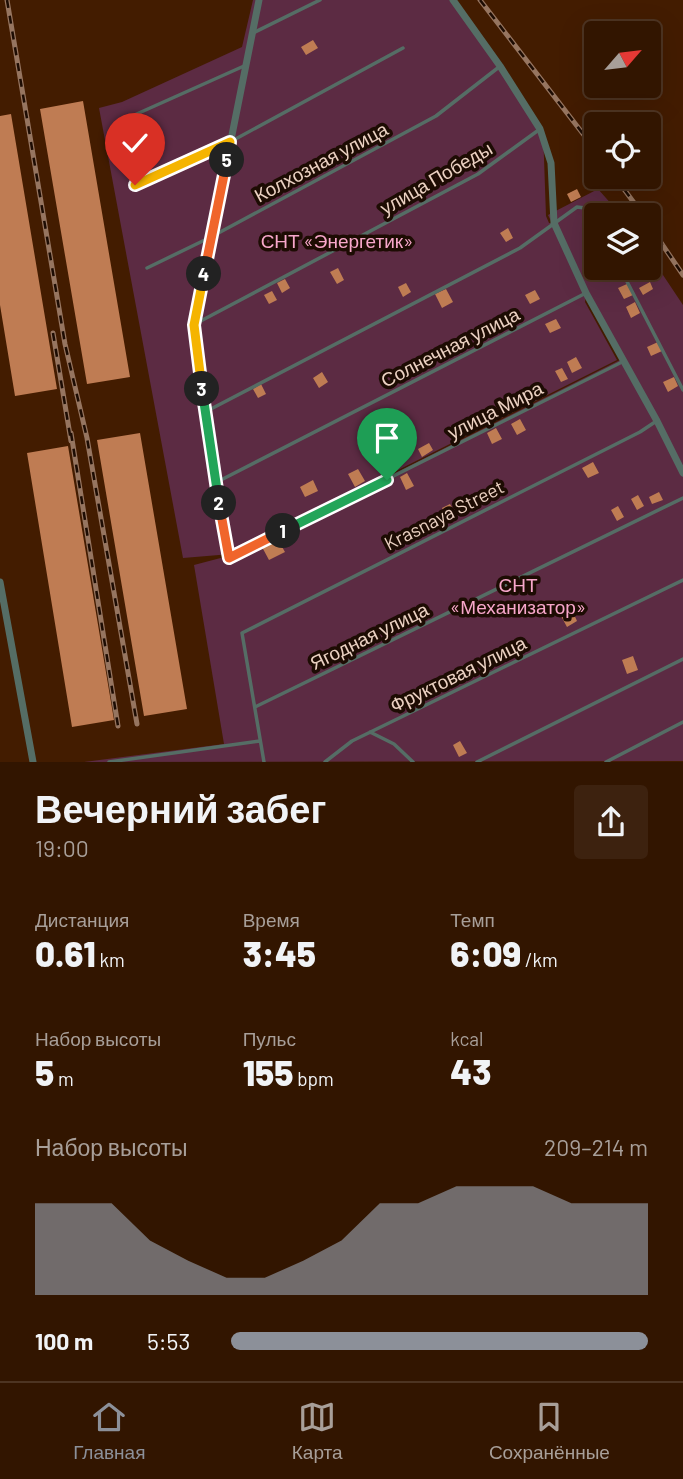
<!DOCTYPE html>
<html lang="ru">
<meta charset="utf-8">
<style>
:root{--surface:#321500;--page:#3d220f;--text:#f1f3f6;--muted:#a89f99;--line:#4d3422;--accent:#8c9099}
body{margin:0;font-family:Barlow,sans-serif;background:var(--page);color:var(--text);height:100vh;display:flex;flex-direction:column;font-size:26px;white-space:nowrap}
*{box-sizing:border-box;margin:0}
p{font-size:23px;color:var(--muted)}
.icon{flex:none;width:38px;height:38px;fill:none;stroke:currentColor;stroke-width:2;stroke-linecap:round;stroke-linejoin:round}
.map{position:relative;height:762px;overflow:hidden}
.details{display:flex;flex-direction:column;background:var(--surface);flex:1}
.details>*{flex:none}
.needle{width:46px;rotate:62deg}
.controls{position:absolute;left:584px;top:21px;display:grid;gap:14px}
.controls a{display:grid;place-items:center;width:77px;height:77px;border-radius:7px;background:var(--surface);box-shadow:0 7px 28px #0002,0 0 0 2px var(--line);font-size:35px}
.pin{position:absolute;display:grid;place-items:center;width:60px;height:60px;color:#fff;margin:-72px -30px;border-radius:50% 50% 50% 0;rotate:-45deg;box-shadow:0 0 7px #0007}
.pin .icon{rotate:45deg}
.km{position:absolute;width:35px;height:35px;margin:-18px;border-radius:50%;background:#222;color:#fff;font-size:19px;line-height:35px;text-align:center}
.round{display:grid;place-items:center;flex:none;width:74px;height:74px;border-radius:7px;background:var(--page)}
.head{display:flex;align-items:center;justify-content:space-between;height:119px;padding:0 35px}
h1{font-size:38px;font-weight:800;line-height:52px}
.figures{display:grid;grid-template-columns:repeat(3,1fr);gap:10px;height:119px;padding:7px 35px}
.figures div{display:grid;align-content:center}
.figures b{font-size:35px;font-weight:800}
.figures small{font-size:19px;font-weight:400}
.figures p{font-size:19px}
.chart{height:196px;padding:14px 35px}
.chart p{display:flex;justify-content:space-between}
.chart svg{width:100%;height:126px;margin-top:7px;fill:var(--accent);opacity:.7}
ul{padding:0 35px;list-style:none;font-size:23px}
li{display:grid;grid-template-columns:112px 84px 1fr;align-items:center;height:52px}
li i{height:18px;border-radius:9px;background:var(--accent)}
.dock{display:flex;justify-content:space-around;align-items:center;height:98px;border-top:2px solid var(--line);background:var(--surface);font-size:19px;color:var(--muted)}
.dock a{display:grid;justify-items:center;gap:4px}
.dock .on{color:var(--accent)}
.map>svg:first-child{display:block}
</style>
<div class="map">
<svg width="683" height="762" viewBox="0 0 683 762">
<rect width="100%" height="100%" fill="#431c00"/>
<path fill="#5c2b43" d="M253,0H455L543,130L546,216L549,223H552L548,215L598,189L621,215H597V268H649V254L683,305V761L84,762L224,744L194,565L232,555L620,360L586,296L585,302L617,360L231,554L183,558L99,108L122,102L242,47Z"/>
<path fill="#bf7c53" d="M313,40L318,48L306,55L301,47Z
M83,101L130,377L87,384L40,109Z
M11,114L57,389L15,396L0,305V116Z
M577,189L581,197L571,202L567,194Z
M591,219L596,229L589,233L583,224Z
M508,228L513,238L506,242L500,233Z
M338,268L344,280L337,284L330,272Z
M285,279L290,288L282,293L277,283Z
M650,282L653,289L643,295L639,288Z
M406,283L411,292L403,297L398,287Z
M627,284L633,295L624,299L618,288Z
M446,289L453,302L442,308L435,294Z
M535,290L540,299L530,304L525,295Z
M272,291L277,300L269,304L264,295Z
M635,302L640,313L631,318L626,307Z
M556,319L561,328L550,333L545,324Z
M658,342L662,351L651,356L647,347Z
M576,357L582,368L572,373L567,362Z
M562,368L568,379L561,382L555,371Z
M322,372L328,382L319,388L313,378Z
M674,377L678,386L668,392L663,382Z
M261,384L266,394L258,398L253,389Z
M520,419L526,430L517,435L511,424Z
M496,428L502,439L492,444L487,433Z
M140,433L187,709L144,716L97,440Z
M429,443L433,450L422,457L418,449Z
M68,446L114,720L72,727L27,453Z
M593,462L599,473L588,478L582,468Z
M358,469L365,481L355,487L348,474Z
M407,473L414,486L406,490L400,477Z
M313,480L318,491L305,497L300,487Z
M659,492L663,500L652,504L649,497Z
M638,495L644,506L637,510L631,499Z
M450,504L457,516L449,521L442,508Z
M618,506L624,517L617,521L611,510Z
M277,538L285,552L269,560L262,547Z
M572,610L577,621L567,627L561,616Z
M633,656L638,670L627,674L622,660Z
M460,741L467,753L459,757L453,745Z"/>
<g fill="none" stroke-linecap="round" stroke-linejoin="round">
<path stroke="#556d65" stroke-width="3.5" d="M253,33L320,0
M121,121L244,66
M135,185L230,142L403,48
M147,268L211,237L436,116L499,67
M620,268L683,390
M195,324L478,174L540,129
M207,411L520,248L577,207L585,208L597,223
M217,482L586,293
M231,557L624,361
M255,707L683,498
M370,732L394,744L413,762
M109,762L260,741
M264,762L242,633L640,432L655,422
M325,762L352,741L683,580
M477,762L683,659
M606,762L683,722"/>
<path stroke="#556d65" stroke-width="7" d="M453,0L500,66L540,129L551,163L554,223L586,293L657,421L683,473
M229,558L205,412L194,325L259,0
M0,582L33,762"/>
<g stroke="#967560" stroke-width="5">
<path id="rail" d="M7,0L65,344L87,438L137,724
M480,0L597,152
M615,177L643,215
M649,225L683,275
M53,333L71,441
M71,433L118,726"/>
</g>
<use href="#rail" stroke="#1d0c03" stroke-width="2.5" stroke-dasharray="8" stroke-linecap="butt"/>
</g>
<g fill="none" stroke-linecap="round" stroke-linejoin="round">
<g stroke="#fff" stroke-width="14">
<path id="split-1" d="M283,531L387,480"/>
</g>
<g stroke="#fff" stroke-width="14">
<path id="split-2" d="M219,503L229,558L283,531"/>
</g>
<g stroke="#fff" stroke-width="14">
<path id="split-3" d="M202,389L219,503"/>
</g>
<g stroke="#fff" stroke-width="14">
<path id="split-4" d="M202,389L194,325L204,274"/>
</g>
<g stroke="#fff" stroke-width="14">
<path id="split-5" d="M204,274L227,160"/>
</g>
<g stroke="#fff" stroke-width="14">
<path id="split-6" d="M135,185L230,142L227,160"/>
</g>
<use href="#split-1" stroke="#22a559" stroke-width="9"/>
<use href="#split-2" stroke="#f0652b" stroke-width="9"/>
<use href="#split-3" stroke="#22a559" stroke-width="9"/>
<use href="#split-4" stroke="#f5b400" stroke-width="9"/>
<use href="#split-5" stroke="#f0652b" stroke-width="9"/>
<use href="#split-6" stroke="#f5b400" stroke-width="9"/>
</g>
<g text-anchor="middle" stroke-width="7" stroke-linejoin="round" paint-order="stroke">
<g font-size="19" fill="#ebd1c2" stroke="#1d0c03">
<text transform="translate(321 162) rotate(-28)" y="7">Колхозная улица</text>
<text transform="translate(436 178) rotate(-30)" y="7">улица Победы</text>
<text transform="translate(450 347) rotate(-27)" y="7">Солнечная улица</text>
<text transform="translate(495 410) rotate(-27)" y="7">улица Мира</text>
<text transform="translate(444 515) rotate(-27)" y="7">Krasnaya Street</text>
<text transform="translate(369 636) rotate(-26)" y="7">Ягодная улица</text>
<text transform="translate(458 674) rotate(-26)" y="7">Фруктовая улица</text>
</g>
<g font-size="19" fill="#f8a7cb" stroke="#1d0c03">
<text x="337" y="248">СНТ «Энергетик»</text>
<text x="518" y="592">СНТ<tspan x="518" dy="22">«Механизатор»</tspan></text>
</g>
</g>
</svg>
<div class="controls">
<a><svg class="needle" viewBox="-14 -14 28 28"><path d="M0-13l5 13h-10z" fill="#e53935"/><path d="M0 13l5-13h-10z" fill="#a89f99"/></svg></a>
<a><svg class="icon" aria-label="locate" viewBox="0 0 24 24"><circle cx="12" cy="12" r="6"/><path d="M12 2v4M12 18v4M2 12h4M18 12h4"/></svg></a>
<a><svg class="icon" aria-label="layers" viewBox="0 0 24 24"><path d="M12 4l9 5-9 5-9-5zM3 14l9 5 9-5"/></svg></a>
</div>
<div class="pin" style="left:387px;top:480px;background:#1e9e55"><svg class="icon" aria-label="arrive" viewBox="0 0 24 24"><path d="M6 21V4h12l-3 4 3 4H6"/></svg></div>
<div class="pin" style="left:135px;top:185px;background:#d93025"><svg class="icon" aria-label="check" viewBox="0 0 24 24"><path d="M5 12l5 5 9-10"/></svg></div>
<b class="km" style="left:283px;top:531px">1</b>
<b class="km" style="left:219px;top:503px">2</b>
<b class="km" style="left:202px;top:389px">3</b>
<b class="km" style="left:204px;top:274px">4</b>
<b class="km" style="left:227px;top:160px">5</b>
</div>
<section class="details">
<div class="head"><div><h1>Вечерний забег</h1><p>19:00</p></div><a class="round"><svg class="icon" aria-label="share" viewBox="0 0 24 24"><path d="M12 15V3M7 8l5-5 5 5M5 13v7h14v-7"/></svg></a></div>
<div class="figures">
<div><p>Дистанция</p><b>0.61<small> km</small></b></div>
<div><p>Время</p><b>3:45</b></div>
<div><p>Темп</p><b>6:09<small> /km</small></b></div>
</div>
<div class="figures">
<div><p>Набор высоты</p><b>5<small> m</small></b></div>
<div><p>Пульс</p><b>155<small> bpm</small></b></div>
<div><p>kcal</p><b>43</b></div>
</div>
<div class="chart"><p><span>Набор высоты</span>209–214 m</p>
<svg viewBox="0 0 160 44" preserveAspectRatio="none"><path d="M0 44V12L10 12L20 12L30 25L40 32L50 38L60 38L70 32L80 25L90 12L100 12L110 6L120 6L130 6L140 12L150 12L160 12V44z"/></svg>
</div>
<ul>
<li><b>100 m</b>5:53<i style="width:100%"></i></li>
</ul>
</section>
<nav class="dock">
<a class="on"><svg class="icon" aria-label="home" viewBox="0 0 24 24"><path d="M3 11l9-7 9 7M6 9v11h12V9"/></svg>Главная</a>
<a><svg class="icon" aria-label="map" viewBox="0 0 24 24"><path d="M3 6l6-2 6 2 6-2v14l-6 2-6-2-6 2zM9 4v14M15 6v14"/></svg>Карта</a>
<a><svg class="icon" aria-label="saved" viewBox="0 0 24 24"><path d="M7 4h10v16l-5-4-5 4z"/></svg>Сохранённые</a>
</nav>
